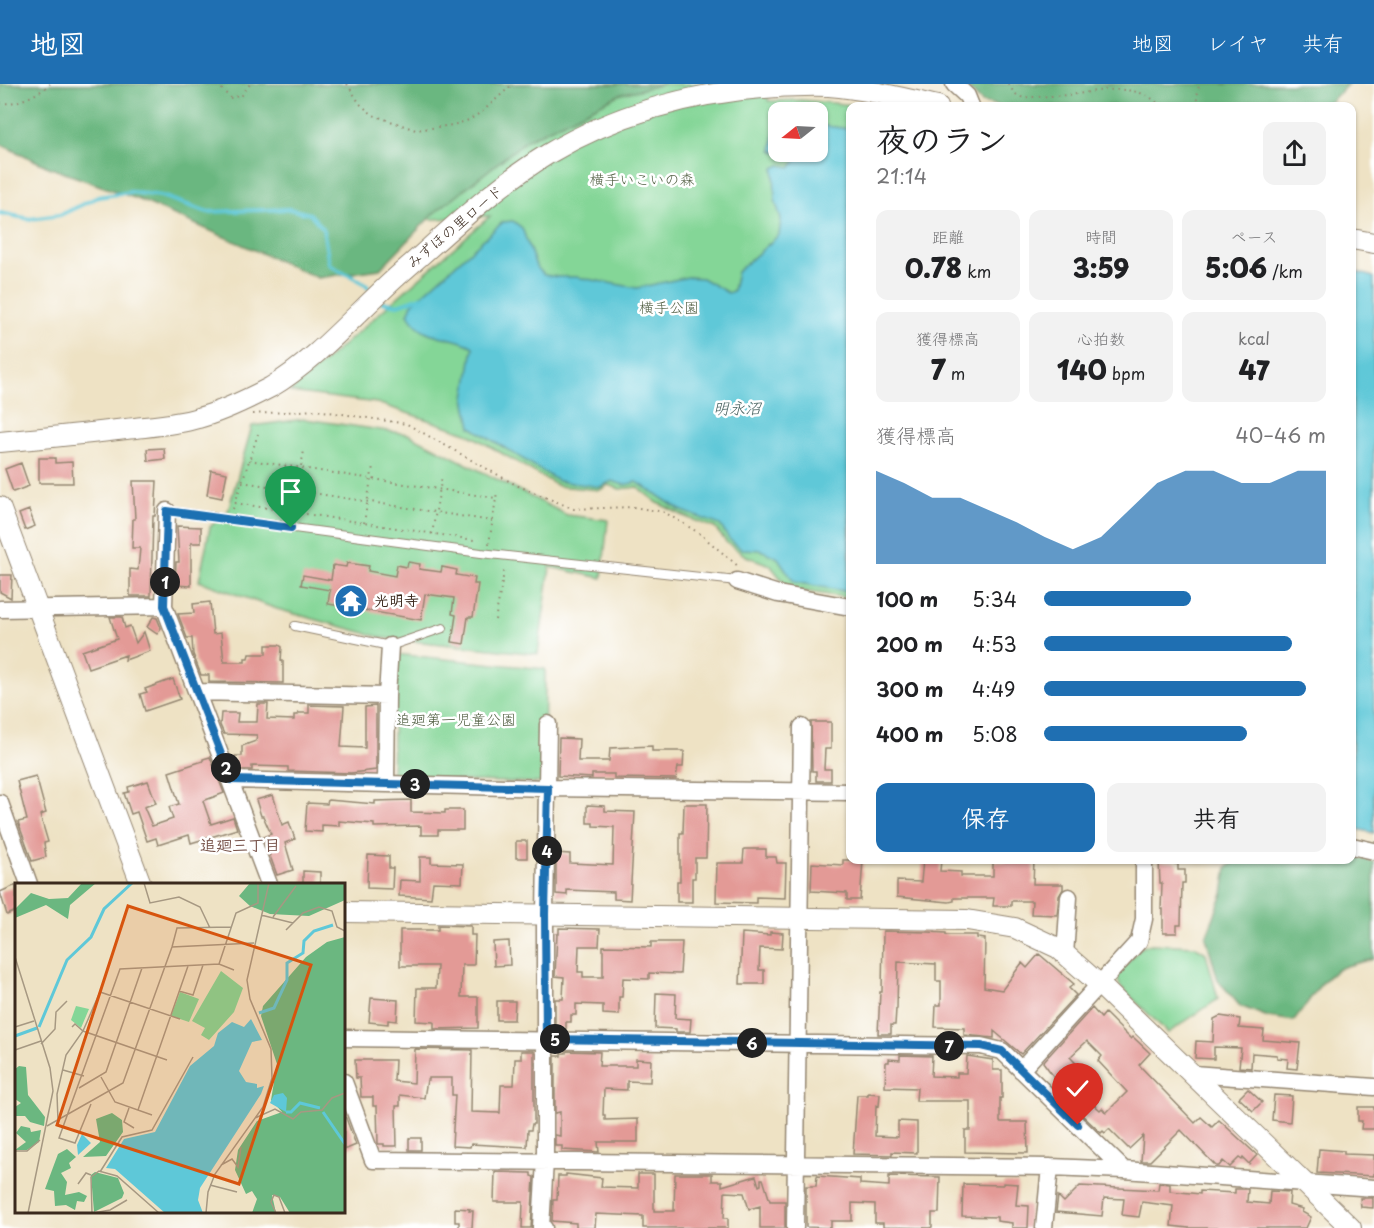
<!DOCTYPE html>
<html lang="ja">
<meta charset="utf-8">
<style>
:root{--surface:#fff;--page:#f2f2f2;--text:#202124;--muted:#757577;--accent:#1f6fb2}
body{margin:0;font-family:"Playpen Sans","Klee One",sans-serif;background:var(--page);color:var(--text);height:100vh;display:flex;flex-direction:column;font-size:22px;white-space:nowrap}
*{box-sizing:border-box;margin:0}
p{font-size:20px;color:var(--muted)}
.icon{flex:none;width:33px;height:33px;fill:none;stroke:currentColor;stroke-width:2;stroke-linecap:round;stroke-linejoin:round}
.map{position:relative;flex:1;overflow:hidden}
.panel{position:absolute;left:846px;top:18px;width:510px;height:762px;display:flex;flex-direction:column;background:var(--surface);border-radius:12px;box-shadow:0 2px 4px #0004}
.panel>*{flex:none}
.needle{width:39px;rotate:252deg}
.fabs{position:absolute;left:768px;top:18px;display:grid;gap:12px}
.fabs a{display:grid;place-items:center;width:60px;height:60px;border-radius:12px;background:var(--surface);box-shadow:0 2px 4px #0004;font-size:30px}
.pin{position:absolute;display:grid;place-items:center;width:51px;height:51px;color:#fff;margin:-62px -26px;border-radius:50% 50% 50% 0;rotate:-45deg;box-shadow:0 0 6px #0007}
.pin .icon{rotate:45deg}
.km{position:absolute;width:30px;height:30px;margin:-15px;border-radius:50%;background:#222;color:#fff;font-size:16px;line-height:30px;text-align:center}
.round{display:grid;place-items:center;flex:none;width:63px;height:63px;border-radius:12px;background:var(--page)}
.overview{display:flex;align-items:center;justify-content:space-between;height:102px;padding:0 30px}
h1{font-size:33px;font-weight:800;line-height:45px}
.stats{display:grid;grid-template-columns:repeat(3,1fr);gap:9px;height:102px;padding:6px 30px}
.stats div{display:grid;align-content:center;border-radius:12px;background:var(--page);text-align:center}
.stats b{font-size:26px;font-weight:800}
.stats small{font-size:16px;font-weight:400}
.stats p{font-size:16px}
.chart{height:168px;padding:12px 30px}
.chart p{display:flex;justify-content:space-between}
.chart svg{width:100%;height:108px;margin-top:6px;fill:var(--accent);opacity:.7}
.primary-button{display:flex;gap:12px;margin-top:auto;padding:12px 30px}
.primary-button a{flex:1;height:69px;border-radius:12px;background:var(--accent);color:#fff;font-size:24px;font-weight:800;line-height:69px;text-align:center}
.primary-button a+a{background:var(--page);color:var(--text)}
ul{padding:0 30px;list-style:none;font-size:20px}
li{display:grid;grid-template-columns:96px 72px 1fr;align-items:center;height:45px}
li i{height:15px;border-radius:8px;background:var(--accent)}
header{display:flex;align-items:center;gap:36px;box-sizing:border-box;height:84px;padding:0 30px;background:var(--accent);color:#fff}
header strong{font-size:28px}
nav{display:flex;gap:33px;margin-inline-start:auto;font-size:21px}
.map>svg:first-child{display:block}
</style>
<header>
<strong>地図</strong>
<nav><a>地図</a><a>レイヤ</a><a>共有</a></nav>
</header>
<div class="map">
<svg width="1374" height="1144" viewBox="0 0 1374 1144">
<rect width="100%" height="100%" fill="#fff"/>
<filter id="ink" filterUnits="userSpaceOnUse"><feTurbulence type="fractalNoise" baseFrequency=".0167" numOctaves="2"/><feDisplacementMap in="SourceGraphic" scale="12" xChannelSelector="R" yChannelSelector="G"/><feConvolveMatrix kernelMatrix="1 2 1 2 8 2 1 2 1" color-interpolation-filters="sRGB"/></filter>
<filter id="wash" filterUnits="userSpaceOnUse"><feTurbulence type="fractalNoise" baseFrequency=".008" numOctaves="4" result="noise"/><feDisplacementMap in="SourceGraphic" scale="24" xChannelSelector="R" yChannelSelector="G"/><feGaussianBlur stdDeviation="1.35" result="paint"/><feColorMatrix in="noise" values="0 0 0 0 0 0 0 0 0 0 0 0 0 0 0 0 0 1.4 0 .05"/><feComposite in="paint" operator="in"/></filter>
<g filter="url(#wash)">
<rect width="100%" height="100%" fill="#eee2c4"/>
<path fill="#84d697" stroke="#60805a" stroke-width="1.5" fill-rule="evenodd" d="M0,0H770L768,17L801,16L865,22H850V514L789,505L770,481L746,472L727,459L715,444L686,433L658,419L637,403L620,405L608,401L600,406L558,402L467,349L377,319L290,308L490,132L363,139L51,84L0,60ZM778,28H818V68H778Z
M305,335L408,350L567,431L608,436L602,494L550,483L538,570L383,554L277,525L199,497L210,443L228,427L252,342Z
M395,570L545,585L544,699L392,695Z
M1151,860L1195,862L1206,869L1218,915L1168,949L1120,902L1117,891L1140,864Z"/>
<path fill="#6bb780" stroke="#53704f" stroke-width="1.5" d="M0,0H664L621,10L527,56L433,130L380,185L318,194L140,116L51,84L0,60Z
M964,0H1348L1326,22H1001L982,18Z
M1352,772L1374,778V875C1363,878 1347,880 1337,886C1318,898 1308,920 1294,937L1268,933L1240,922L1218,896L1206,853L1223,810L1227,783L1238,776H1352Z"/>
<path fill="#5ec8d8" stroke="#4c797b" stroke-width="1.5" d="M775,41H778V68H818V41L850,45V508L794,498L778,474L761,466L741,465L729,455L720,441L680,426L637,398L624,401L612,397L600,403L558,397L471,343L465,314L473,263C449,249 424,258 408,230L412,220L503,138L513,137L522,144L536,182L544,191L558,193H576L637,204L688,193L702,194L728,209L733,207L737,188L779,151L781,135L775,116L774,84L780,81L791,83L796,76L791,69L781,71L772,66Z
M1352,187L1374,193V749L1352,744Z"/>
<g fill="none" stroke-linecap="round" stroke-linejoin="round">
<path stroke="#5ec8d8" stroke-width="4" d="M0,129L30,135L60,131L98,113L131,108L161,112L208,128L289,125L310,130L323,144L329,180C342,190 357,192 368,203
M382,218L398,221L421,213"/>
</g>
<g id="blocks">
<path fill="#e39a96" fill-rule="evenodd" d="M164,364L165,375L148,377L147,365Z
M39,374H55V379L72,378L73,399H39Z
M21,379L29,402L13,408L5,385Z
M211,386L227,389L222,414L207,411Z
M133,397H157L155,432H153L151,512H130V485L138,486L140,464H132L133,435H135Z
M29,426L35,442L25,446L19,430Z
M177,442L201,443V459H191V502L175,501L176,478H179Z
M408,478L420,480L419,485L441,488L442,483L457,486L456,491L475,494L474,500H478L473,533H468L464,560L452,558L456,531L452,530L454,514L425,510L421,536L328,520L330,506L301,501L303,491L331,496L333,481L346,483L347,479L369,482L368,487L395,492L397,481L407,483Z
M0,491H12L11,514L0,508Z
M210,518L213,550L221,549L224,578H245V574H248L249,570H266V561H279L282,563L281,577H283V599L209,598V591H201L193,570L192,554H187L178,530L194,529L193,520Z
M110,533H122L125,544L130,542L136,559L144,548L150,567L125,576L126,571L88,584L82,567L117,555Z
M153,533L157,534L161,544L157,550L147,543Z
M173,595L180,615L145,627L140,610L147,608L145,605Z
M258,620H268L267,635L294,636V631H298V629H309V621L344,622L341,663L365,664V623L376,622V686L351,689L288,687V683L252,682V686H237L235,672H242V662L256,657L257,651L224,650L220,641L221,629H238L237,638H257Z
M811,638H831V665H825L824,685H831V697H816V687H812Z
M559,654L579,655L578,677H609L610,664L652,662V667H684L683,683H678L676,695L614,694V690H592V694L558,692Z
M210,673L224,709L203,717L211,740L233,733L237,745L191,759L189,751L158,761L156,754L147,757L137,728L131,730L124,709L129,708L128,703L148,697L156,719L144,723L152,742L173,735L169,723L179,720L169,688L203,677V675Z
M36,692L46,729L40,731L48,758L44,759L46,773L32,777L18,738L27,736L17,697Z
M273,711L282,741L289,738L295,755L285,759L293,786L277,791L263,753L271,750L263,732H261L256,716Z
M328,716L375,720V717L411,716V728L445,729V726H463V746H438V751H421V742L374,743V740L339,737V742L322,741V748L305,747L307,719L327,720Z
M684,720H707L706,774H695V794H692V818H677V797H680V749H683Z
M587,721L605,722V727L635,728L630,816L614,815V808L567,806V811L556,810V769L570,770V779L613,781L614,743L593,742V739H587Z
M516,757H527V774H516Z
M744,765H766V773H776L777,779H786L785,814L756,813V819L716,818L717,779H743Z
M368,771L389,772V784H393L392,805L367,804Z
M420,773H431V779L463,780L462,799L433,798L431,814L399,812L400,796L420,797Z
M843,776H863L860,816H847V809L811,807L812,779L843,781Z
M923,776H941L940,787L961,788V792H993V778L1034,776L1033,800H1063V805L1059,812L1057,831L1031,830L1032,817H1011V822H993L994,814H954V817L949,818L897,813V797L921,798Z
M1159,777L1175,778V780H1178V786H1185V799H1182L1181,841H1177V849H1163V825H1161L1162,799H1160Z
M303,787L320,788V801L303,799Z
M16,801V827L7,831L0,808Z
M438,841L471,842V851H475L474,881H462L461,913H478V944L434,945V938L416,937L417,904H436L437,882H400V846H438Z
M559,844L600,845L599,862H579L578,888H583V893H603V862L651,863V858H682L680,890L649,889V895L623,894L622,913H619V931L603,930V921L576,920V931H571V938H566V945H555V915H563L564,893L555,892L557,850H559Z
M883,847L928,848L946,849V851H977V854L985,855L984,903L1002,906L1022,879L1027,884L1039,870L1074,900L1069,904L1076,911L1021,970L994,947V954L964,951V944L935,943L936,921H941V897H936V880L898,878L897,925H896L895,941H891V950H878L880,908H882Z
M770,848L783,849L782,865L760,864L759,886H764V900H740L742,849L770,851Z
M509,857L510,881L494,882L493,858Z
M656,909L676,910L675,934L691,935L690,948H676V945L655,944Z
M371,914L398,916L397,937L388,936V940L369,938Z
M497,917H515L514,936H497Z
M1092,924L1101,934L1105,929L1131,955L1133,953L1150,969L1139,981L1195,1039L1201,1033L1212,1043L1219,1036L1257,1071L1249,1080L1243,1074L1242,1076L1239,1074L1230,1083L1223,1077L1219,1082H1216L1181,1046L1150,1077H1141L1143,1052L1129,1065L1109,1045L1105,1049L1103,1047L1101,1049L1079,1028L1082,1025L1066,1009L1063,1012L1056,1005L1060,1001L1043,978ZM1087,957L1102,972L1098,977L1127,1008L1106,1029L1102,1024L1100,1026L1078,1006L1090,994L1070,973Z
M1220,932L1240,935L1239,944L1264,946L1263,956L1300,959L1297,985L1287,984L1288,975L1277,974V971L1252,969L1251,984L1239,983L1241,964L1214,963V975L1195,974L1196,957L1213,958L1214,935Z
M415,965L472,966L471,1028L500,1029L501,1001H514L515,975H521V967H534V1040H532L531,1046H528L527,1063L471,1060L470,1063L452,1062L455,1011H452V994H429V996H427L424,1014L400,1011V1022H396L397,1062H384V1060H378L377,1022H373V1013H361L360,994H356L355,976H395L394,997L414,999Z
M566,967L600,968L599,982H636V975L651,976L650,998L627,997V1006L604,1005L603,1031H605V1036L638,1035V1058H598L599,1068L562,1066V1062H555V1051L560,1052V1028L555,1029V972H561V969H566Z
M900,971L932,972L931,992L957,993V989H966L967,972L993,976V986H1002V1014H1000V1038H1027L1028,1069L965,1068V1046H970V1017H916L917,1004L885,1003L886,978H889V975L900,976Z
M1248,1005L1262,1018L1253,1027L1239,1014Z
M868,1009L880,1010L879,1022L876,1021L875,1052L898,1053V1037L917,1038V1069L892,1068V1071L853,1070L857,1011H868Z
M1274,1011L1292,1012L1290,1038L1272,1036Z
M1358,1023H1374V1045H1361L1362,1037H1358Z
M344,1029L356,1061L344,1066Z
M409,1054H421V1066H409Z
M1319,1065L1344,1067V1070L1374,1071V1092L1317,1089Z
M495,1088L531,1089V1092L534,1093L531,1144H522L523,1118H494Z
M566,1090L602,1094L601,1103L638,1104V1090H654V1127H674L675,1090H712V1097H722V1102L756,1092L759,1102L761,1101V1095H763L770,1117H785V1144H760V1122L749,1125L744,1109L725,1108L724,1134H728V1144H643V1132L596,1130L595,1144H576V1139L552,1137L553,1116H557L558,1092H566Z
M817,1092L860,1095V1100L889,1102V1092L940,1093L939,1129H932V1143L930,1144L883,1143V1139H875V1120L852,1119V1137H831V1144L806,1143V1102H816Z
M1003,1099L1018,1100L1016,1121L1029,1122L1028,1144H1012V1139L997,1137V1133L962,1132L963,1100L1003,1101Z
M1159,1099L1170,1100V1107L1200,1110V1107L1235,1109V1105H1248L1247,1118L1269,1120L1270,1107L1290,1108L1289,1121L1303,1125L1302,1128L1311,1133L1306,1144H1189L1171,1142L1173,1122L1142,1118L1139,1133L1122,1131L1124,1115L1104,1114L1102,1132L1056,1128L1058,1112L1064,1118L1080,1102L1158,1106Z
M1360,1114H1373V1124L1361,1123Z
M455,1124L470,1125L469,1127H473L472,1144H459V1138H455Z"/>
</g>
</g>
<g filter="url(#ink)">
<use href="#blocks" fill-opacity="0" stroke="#948671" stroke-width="1.5"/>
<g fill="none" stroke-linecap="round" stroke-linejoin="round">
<g stroke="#948671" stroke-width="10">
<path id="service" d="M167,427L481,469L737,497
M295,542L390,562L443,544"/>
</g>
<g stroke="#948671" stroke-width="19">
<path id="minor" d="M954,0L967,12L971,22
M167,427L164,522L269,800
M737,497L778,510L850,523
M0,525L164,522
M197,608L387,612L386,700
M387,612L390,562
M231,696L548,704L850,708
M0,719L29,800
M1352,762L1374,767
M1065,871L1069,813
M344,954L981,962L1002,967L1124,1086
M1021,986L1139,857L1144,835V776
M1193,990L1374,1003
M344,998L373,1076L1050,1083L1124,1086L1374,1104
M544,1144L541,1143L545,1077V830L548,640
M795,1144L802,643
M1044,1144L1050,1083"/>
</g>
<g stroke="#948671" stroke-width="22">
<path id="tertiary" d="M1352,155L1374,159
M0,358C42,354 84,350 126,345C150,342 175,341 198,334C221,328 250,314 271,303C316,277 361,224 401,189C448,148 494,103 548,70C634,19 729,0 829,2C866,5 902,14 938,22
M0,423L141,800
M344,828L967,836L1015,844L1058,864L1099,900L1351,1144"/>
</g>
<path stroke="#948671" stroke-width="2" stroke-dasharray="1.5 4.5" stroke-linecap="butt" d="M218,0L224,8L231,14L242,11L250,0
M347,0L360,20L373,31L416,46L453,41L469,36L483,27L513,0
M1009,0C1011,5 1015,11 1021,13C1025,14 1071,11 1077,10C1106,5 1142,0 1160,22
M0,19C16,21 38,11 50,0
M1196,22L1199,0
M253,330L316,326L407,340L516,401L574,425L633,423L664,428L699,449L738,482
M249,376L496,414
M242,398L492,437
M235,419L474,456
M233,425L258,350
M292,429L304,367
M364,439L373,382
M432,450L442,392
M489,460L497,408
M495,536L505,483"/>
<use href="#service" stroke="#fff" stroke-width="8"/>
<use href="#minor" stroke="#fff" stroke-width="16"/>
<use href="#tertiary" stroke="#fff" stroke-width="20"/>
</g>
</g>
<g fill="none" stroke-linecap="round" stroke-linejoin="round" filter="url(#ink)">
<g stroke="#fff" stroke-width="12">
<path id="route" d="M291,444L167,427L164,522L231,696L548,704L545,830L546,955L981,962L1002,967L1078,1041"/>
</g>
<use href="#route" stroke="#1f6fb2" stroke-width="8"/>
</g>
<defs>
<g id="temple-disc" transform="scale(1.725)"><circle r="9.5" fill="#1f6fb2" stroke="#fff"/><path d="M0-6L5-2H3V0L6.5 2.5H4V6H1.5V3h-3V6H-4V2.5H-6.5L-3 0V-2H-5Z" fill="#fff"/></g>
</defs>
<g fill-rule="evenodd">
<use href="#temple-disc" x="351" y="517"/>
</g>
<g text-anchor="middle" stroke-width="5" stroke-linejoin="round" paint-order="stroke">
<g font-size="15" fill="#515e42" stroke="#fff">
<text x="642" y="101">横手いこいの森</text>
<text x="669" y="229">横手公園</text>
<text x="456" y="641">追廻第一児童公園</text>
</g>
<g font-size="15" fill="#3b2a1e" stroke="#fff">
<text transform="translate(455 143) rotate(-40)" y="5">みずほの里ロード</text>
</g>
<g font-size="15" font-weight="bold" fill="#3b2a1e" stroke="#fff" text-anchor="start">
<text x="374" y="522">光明寺</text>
</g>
<g font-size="16" font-style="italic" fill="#47615f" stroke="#fff">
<text x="737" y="330">明永沼</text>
</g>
<g font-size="16" font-weight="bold" fill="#765148" stroke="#fff">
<text x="240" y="767">追廻三丁目</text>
</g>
</g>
<g transform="translate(15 799)">
<rect width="330" height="330" fill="#eee2c4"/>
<path d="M206,88L228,105L219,129L194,157L186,152L190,145L177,138ZM165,109L184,116L174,139L156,133ZM61,123L74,126L66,145L56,137Z" fill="#84d697"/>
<path d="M67,0H81L55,22L53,36L31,22L0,35V26L16,10L34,16L53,15ZM235,0H330V17L294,33L255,31L235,23L224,13ZM330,54V330H275L265,314L257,312L261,330H237L242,316L237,308L231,311L220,287L223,267L242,238L267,229L256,217L262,181L246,133L248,123L291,74L312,59ZM4,183L11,184L13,212L30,234L29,243L15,239L10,233H0V224L6,220L0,216V186ZM97,230L107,237L108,249L91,273L68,274L85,259L81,236ZM6,243L15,245L16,249L26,247L24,259L12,267H0L11,259L1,250ZM52,266L61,274L54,280L56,285L46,290L52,299L50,312L64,309L72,313L69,319L62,318L60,327L51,322L40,323L39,308L30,306L43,271ZM80,289L103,295L109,310L107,315L79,329L76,292Z" fill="#6bb780"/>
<path d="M236,136L247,157L237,159L224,188L231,199L242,201V205L249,203L246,211L185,305L183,317L188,330H150L100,286L91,285L109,256L140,249L175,183L199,163L203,150L217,139L229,144ZM268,210L272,215L271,229L255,220L259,212ZM67,251L76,260L63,272L62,262Z" fill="#5ec8d8"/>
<path fill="none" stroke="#5ec8d8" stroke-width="3" d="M244,130L259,125L272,97V80L288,70L289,58L299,48L318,42M24,144L52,77L76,54L89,26L117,0M0,153L22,145M271,229H276L285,220L305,225M308,229L330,261"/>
<path fill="none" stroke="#a69882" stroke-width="1.5" d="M129,0L135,20L164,14L185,24L195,45M246,32L278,40M258,34L281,3M271,47L288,30L304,24L317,28L322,44L330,48M157,64L162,45L216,44M0,74L35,185L38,208L13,330M204,81L221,30L243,20V1M164,108L178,112L188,82M0,144L19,138M57,144L60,141L68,148L152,177M26,161L40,146L41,129L52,118M0,167L26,158M48,187L69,193M86,194L100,219L137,232M64,205L91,189L127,85M76,221L60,260L44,255L105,86L204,81L219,87M114,225L109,239L119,245M123,227L173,83M240,235L260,226L278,236L286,229L307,227L317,215L330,210M43,238L42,211L51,172L68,148L85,109L165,136M32,243L108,200L157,64L239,60M0,268H12L25,257M206,282L217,276L223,284L226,264M85,289L107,254L137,247L178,174M63,301L71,290L76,292M195,302L222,309M77,330L76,294L84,288L102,293L144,330M78,330L95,327L112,317M191,330L193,309L200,291L248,224L257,195L256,166L235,116L232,97L254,0M261,330L256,319L259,312L264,314L270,330"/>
<path fill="#d7540e" fill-opacity="0.15" stroke="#d7540e" stroke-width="3" d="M113,23L296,82L224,301L42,242Z"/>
<rect width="330" height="330" fill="none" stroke="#3b2a1e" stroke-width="3"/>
</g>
</svg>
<div class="fabs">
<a><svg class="needle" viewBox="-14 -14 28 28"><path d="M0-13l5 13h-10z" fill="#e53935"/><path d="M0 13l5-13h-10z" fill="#757577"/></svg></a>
</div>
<div class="pin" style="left:291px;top:444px;background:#1e9e55"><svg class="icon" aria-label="arrive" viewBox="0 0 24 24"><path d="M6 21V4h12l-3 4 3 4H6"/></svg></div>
<div class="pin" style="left:1078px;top:1041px;background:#d93025"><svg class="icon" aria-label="check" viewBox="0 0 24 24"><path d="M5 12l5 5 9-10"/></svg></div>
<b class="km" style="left:165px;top:498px">1</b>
<b class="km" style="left:226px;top:684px">2</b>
<b class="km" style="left:415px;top:700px">3</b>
<b class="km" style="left:547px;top:767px">4</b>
<b class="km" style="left:555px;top:955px">5</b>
<b class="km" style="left:752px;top:959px">6</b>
<b class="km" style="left:949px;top:962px">7</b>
<section class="panel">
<div class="overview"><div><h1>夜のラン</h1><p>21:14</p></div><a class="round"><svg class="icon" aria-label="share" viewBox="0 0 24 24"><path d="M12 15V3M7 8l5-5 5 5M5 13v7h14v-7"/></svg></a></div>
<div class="stats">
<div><p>距離</p><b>0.78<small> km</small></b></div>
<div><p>時間</p><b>3:59</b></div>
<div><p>ペース</p><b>5:06<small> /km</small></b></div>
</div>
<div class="stats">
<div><p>獲得標高</p><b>7<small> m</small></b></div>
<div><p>心拍数</p><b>140<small> bpm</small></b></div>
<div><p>kcal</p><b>47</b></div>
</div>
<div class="chart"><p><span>獲得標高</span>40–46 m</p>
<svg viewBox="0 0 160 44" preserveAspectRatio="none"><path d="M0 44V6L10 11L20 17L30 17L40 22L50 27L60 33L70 38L80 33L90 22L100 11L110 6L120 6L130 11L140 11L150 6L160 6V44z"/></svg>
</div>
<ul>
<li><b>100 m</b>5:34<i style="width:52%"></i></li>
<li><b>200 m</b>4:53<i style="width:88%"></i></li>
<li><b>300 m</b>4:49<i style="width:93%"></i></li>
<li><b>400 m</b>5:08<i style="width:72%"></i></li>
</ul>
<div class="primary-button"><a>保存</a><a>共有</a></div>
</section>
</div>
